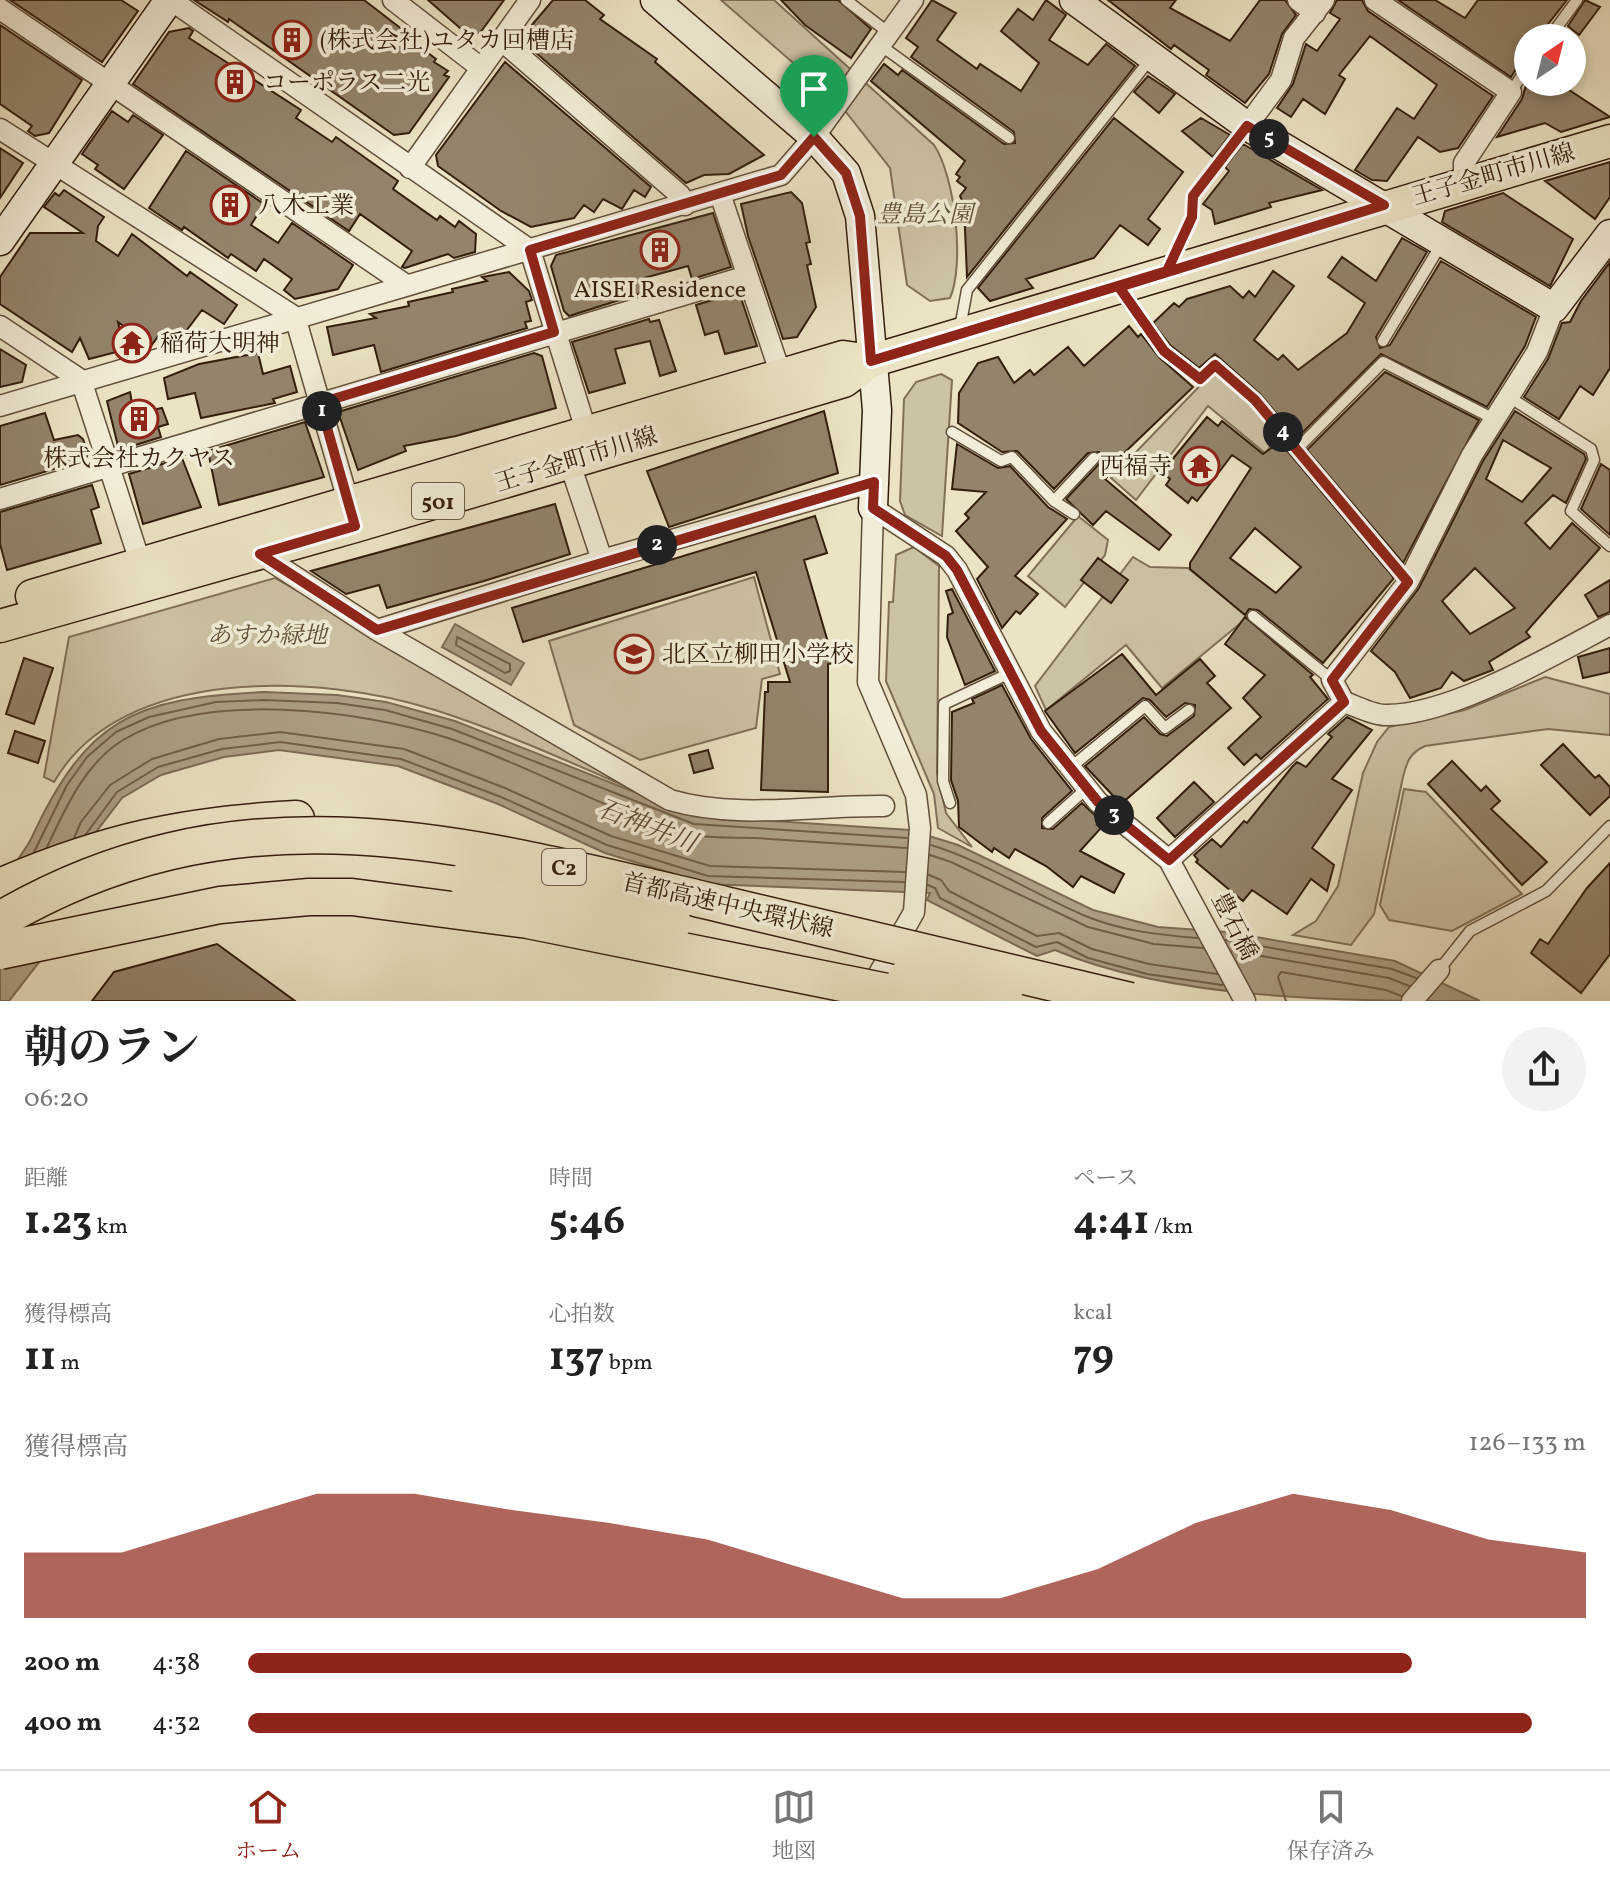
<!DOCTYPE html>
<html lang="ja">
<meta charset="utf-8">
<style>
:root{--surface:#fff;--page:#f2f2f2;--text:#222;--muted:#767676;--line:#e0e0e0;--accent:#8f2418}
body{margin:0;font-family:Vollkorn,"Noto Serif JP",serif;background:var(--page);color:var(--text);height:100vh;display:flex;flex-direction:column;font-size:30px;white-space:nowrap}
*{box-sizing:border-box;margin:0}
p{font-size:26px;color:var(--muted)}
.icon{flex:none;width:44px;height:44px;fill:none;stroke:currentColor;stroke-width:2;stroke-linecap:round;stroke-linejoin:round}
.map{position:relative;height:1001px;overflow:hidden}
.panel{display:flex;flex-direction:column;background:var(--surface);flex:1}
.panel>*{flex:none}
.needle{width:52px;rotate:35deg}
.tools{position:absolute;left:1514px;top:24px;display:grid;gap:16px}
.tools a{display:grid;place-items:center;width:72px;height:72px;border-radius:50%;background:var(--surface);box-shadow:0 4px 12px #0003;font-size:40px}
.pin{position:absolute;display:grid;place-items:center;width:68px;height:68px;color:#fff;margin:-82px -34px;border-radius:50% 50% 50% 0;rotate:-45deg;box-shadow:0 0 8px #0007}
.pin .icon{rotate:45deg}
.km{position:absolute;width:40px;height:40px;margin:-20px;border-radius:50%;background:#222;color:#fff;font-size:22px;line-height:40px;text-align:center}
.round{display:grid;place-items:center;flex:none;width:84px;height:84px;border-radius:42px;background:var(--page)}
.head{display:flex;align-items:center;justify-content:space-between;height:136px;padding:0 24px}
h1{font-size:44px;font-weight:700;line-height:60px}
.metrics{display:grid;grid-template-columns:repeat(3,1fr);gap:12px;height:136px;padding:8px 24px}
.metrics div{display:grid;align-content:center}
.metrics b{font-size:40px;font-weight:700}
.metrics small{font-size:22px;font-weight:400}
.metrics p{font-size:22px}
.chart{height:224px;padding:16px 24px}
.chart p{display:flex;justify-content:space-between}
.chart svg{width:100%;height:144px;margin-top:8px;fill:var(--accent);opacity:.7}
ul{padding:0 24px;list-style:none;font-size:26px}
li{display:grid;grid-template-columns:128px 96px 1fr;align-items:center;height:60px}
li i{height:20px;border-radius:10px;background:var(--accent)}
.menu{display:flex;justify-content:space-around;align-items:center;height:112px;border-top:2px solid var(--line);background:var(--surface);font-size:22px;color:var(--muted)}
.menu a{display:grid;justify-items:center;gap:4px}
.menu .current{color:var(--accent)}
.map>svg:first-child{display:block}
</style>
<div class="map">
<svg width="1610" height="1001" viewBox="0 0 1610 1001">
<rect width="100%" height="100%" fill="#ebe3c3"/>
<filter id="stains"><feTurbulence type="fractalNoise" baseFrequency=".0025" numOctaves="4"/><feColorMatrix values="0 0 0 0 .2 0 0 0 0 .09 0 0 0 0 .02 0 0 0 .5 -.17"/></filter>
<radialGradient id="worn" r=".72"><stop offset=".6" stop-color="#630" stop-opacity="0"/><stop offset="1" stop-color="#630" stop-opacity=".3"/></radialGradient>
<path fill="#ccc2a4" stroke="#807058" stroke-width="2" d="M721,0H774L934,145C955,176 965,264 950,298L930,301L907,285L890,168L838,102Z
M1214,371L1251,402L1280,434L1265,453L1208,406L1136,500L1111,478Z
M941,374L952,380L942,536L905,515L900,501L904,399L916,382Z
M1078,516L1108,540L1105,555L1065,607L1028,576Z
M914,547L939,566L937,773L946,813L972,847L938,828L934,794L886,681L889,602H893L896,555Z
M1133,557L1150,567L1188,568L1248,617L1162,688L1126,645L1046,710L1035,686Z
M754,577L780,674L762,679L756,728L640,760L574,725L549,641Z
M275,578L662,802C587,770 513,735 435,710C322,674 122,664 54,782L44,777L69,637Z
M1545,677L1610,694V735L1548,729L1425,746C1410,753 1407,761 1403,777L1374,914L1351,945L1293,935L1316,921L1338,886L1363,773L1377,742L1389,727L1465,710Z
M1404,789L1426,792L1522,894L1452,931L1389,920L1380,905Z"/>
<path fill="#aca085" stroke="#7c6c55" stroke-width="2" d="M455,624L524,663L511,685L442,647Z
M264,692L337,695L386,702L455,721L695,816L910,830L958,845L1093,910L1158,927L1227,932L1395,961L1480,1001C1349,1001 1174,1001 1055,950L1037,956L927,900L930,893L707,884L605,853L498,804L398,766L279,750L224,757L161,775L122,798L96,832L40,961L9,1001H0C0,966 0,926 0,891C2,879 24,853 31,839C87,718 134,698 264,692Z"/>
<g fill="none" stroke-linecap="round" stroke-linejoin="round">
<path stroke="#705f48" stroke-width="2" d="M457,637L510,664V671L505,673L456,645Z
M86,834L117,792L158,767L222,749L280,742L401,759L501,797L607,845L708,876L904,882
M74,838L81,822L110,785L152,759L219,739L280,732L404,749L505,788L611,836L710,866L905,872
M931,845C986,862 1035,895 1088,917C1122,931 1161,935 1197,938
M47,847C65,809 85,763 123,740C204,690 361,710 448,738C530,765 606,812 689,834C710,839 735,837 756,838C806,841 856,845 907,848
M34,852L67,785L87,757L116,732L149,717L216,702L264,700L337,703L385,710L452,729L694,824L907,838
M930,855L951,862L1088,927L1154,944L1203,948
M929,875L941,880L949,891L1037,936L1059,933L1092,949L1149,964L1217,974
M928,885L935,888L940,898L1036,947L1057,942L1088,958L1147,974L1222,985
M1226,940L1392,969L1416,978
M1232,951L1389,978L1409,986
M1286,1001L1278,977L1281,972L1386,990L1401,996"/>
</g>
<path fill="#93846b" stroke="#331e0c" stroke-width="2" fill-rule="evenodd" d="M10,0H121L138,11L102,62Z
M194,0H364L416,40L415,43L436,59L434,62L448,71L444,75L449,77L409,133L394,135L229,19L228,22Z
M428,0H504L480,33L469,36Z
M553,0H585L604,15L600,19L657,59L655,62L764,155L729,174L704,175L686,183L520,39Z
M781,0H838L871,29L851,58L805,25Z
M932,0L956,13L937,40L977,69L980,64L1021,91L1039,63L1001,31L1018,9L1033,20L1046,0L1066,15L1049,40L1088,65L1106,44L1135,66L967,277L964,205L960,196L966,188L957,181L960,177L956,174L965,161L871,81L884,64L898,75L902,70L1004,144L1015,143L1014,132L911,57L918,47L906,38Z
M1108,0H1176L1170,8L1230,41L1260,0H1285L1296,15L1282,34L1269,74L1245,103L1206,75L1209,70L1174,45L1171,49Z
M1337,0H1362L1368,11L1493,96L1458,148L1440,152L1418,137L1387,181L1372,180L1355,170L1397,108L1414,119L1437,85L1370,36L1339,75L1345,79L1325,114L1303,99L1291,117L1277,108L1293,84L1306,44L1317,51L1340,19L1330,13Z
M1398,0H1435L1465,18L1478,0H1567L1537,38H1528V50L1511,77Z
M1585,0L1600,7L1579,35L1568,26Z
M0,25L82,80L49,133L35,136L28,131L32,126L0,104Z
M189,28L193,31L189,38L301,110L296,118L332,142L336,137L398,181L393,189L437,220L440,216L455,227L459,221L476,234L475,252L454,258L448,254L405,268L402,267L412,251L360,214L349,231L133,84L169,32Z
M505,62L651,187L645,197L634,190L622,209L603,199L594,212L584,205L574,218L531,227L501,211L438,166L436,155Z
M1148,76L1175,94L1159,113L1134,92Z
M1527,82H1557L1610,117L1561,132L1545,123L1497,137L1522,99Z
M112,111L128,122L133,115L163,135L124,189L95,169L98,165L82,154Z
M1114,118L1183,172L1148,219L1160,229L1148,245L1120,225L1094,258L1026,279L1033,288L990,301L978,288Z
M1201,118L1230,135L1213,157L1182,131Z
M1243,144L1322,190L1269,203L1271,207L1215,224L1212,210L1203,204L1229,171L1225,167Z
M0,148L23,163L0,198Z
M186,151L264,204L251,225L278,243L292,223L353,265L338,289L295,299L284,290L292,279L264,259L256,271L231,254L228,258L184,227L182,230L149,208Z
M1610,162V197L1595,219L1545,181Z
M64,190L104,217L98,226L96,241L118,256L132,234L187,276L190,272L237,305L224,324L202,310L180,339L169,342L159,335L151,346L118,322L124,350L89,359L80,338L72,352L0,304V277L30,233H83L44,207L55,193L59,196Z
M791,192L802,203L810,242L806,243L811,264L807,265L816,307L797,337L783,339L748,236L741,204Z
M1503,193L1573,239L1550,286L1442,222L1445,211Z
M713,213L731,267L692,279L688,266L644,278L648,291L569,316L564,311L551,266L556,255Z
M1402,238L1427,252L1376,337L1380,348L1390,345L1441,261L1536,317L1525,346L1487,407L1381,354L1297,438L1260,394L1215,354L1199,368L1170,345L1153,323L1174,303L1179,307L1187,299L1230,286L1243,298L1249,291L1255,297L1273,271L1294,286L1254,340L1278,360L1283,355L1298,370L1347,333L1365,303L1328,277L1342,257L1376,281Z
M1610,262V368L1593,395L1580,386L1559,419L1524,397L1548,359L1562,323L1570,322L1581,301Z
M509,272L529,291L532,300L526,302L531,321L525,322L527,328L381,372L374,345L333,355L327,327L376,318L370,314L409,306L408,302L453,292L452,289L487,281L482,277Z
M739,292L757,346L725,354L718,331L705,335L696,305Z
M649,319L650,322L659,320L676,371L660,376L650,341L615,349L625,383L589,393L572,342Z
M1129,326L1138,337L1141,334L1159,357L1193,387L1121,456L1124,459L1105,479L1171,535L1159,550L1106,511L1093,525L1066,499L1100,463L1099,452L1088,453L1054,489L1017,451L1002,452L958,423L959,393L978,363L998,357L1014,383L1030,370L1034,375L1068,347L1084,366Z
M0,349L26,365L22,382L0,387Z
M258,353L263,374L290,366L297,392L273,399L275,403L201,418L195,393L168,399L164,378L199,364Z
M534,353L542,356L556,408L456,436L404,446L406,451L358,470L338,412Z
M1385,372L1479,420L1403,563L1307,450Z
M130,392L134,414L162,408L168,424L158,427L161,437L123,449L118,446L107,401Z
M824,411L838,473L669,527L647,471Z
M1515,411L1584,454L1586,459L1566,503L1553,495L1525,523L1550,549L1572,523L1600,548L1526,632L1530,637L1489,662L1493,670L1464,681L1452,672L1441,688L1410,698L1395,672L1371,651L1419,588L1483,461ZM1503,440L1551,468L1522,502L1486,479ZM1475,568L1515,608L1470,634L1442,601Z
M45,413L54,440L78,435L83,439L88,454L85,460L0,485V426Z
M1207,417L1218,426L1222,421L1263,454L1280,442L1394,578L1323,663L1258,610L1249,609L1245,615L1190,569V563L1251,468L1232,455L1197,501L1192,497L1188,503L1166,485L1170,479L1162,472ZM1255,528L1301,567L1276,593L1230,558Z
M305,422L324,477L219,505L208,451Z
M957,444L998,468L1010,466L1048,507L1067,519L1015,576L1038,594L1020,614L1016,611L1002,628L977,579L988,567L956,531L969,518L965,514L986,492L952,489Z
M182,458L201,507L143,524L129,474Z
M1601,464L1610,470V535L1581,509Z
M92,485L99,507L91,510L101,543L7,570L0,544V512Z
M555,504L570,554L484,581L387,608L379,585L346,594L311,571Z
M815,516L827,553L804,560L834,663L828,664V792L761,790L765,692H768V682H790L756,572L523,642L512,608Z
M1098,558L1128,580L1111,603L1081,580Z
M1610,580V612L1598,617L1585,595Z
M952,589L995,671L965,685L947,637L948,615L953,613L946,591Z
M1245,617L1313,675L1310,677L1328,699L1261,759L1256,754L1244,765L1228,748L1261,717L1243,698L1265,675L1225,644Z
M1610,648V672L1583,678L1578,657Z
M1122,654L1156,695L1200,659L1215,676L1207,683L1231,708L1121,804L1085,766L1144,717L1160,734L1167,736L1194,716L1195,705L1185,703L1166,717L1150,700L1143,698L1075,753L1045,711Z
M24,658L53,668L34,724L6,714Z
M1002,685L1031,739L1072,791L1042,818V828L1053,829L1082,803L1101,821L1097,825L1101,828L1080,851L1124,874L1114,893L1081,876L1073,887L1046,866L1015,849L1009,858L994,848L992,852L959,827L958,801L951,780L952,712L974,703L972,699Z
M1347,717L1372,730L1332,779L1352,790L1312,848L1334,865L1327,891L1311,879L1287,914L1252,890L1243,901L1196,862L1198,860L1194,855L1212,839L1221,847L1244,821L1247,823L1292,767L1297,762L1306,767L1332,737L1328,734Z
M15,731L45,741L38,763L8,753Z
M1563,744L1595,778L1599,775L1610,787V796L1590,815L1541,765Z
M708,750L713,768L694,773L689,755Z
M1452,761L1481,791L1486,786L1500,801L1491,809L1547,862L1522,885L1428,784Z
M1194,782L1214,802L1175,837L1157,818Z
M1610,863V954L1581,993L1531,953L1540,939L1548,944L1587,888Z
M217,944L295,1001H92L114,972Z"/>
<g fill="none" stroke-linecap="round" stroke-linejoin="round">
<g stroke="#614f3a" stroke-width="13">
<path id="lane" d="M846,0L889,33
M1549,38L1577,0
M880,45L1009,138
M1511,92L1528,66
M1170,265L1192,217L1193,196L1246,127
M1121,293L1164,351L1200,379L1215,365L1255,400L1408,582
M960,328L967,290L1152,57
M1383,341L1442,243
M1509,397L1591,449L1594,460L1571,511L1610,546
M952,432L1001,461L1012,457L1054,501L1074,514
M1298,448L1383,362L1494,419
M1054,501L1094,458
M1253,616L1332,680
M1070,768L1145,706L1165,728L1189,710
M950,803L943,781L944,704L1012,672
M1048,823L1086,789
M1439,970L1470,931L1546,891L1610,826"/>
</g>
<g stroke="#614f3a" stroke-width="23">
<path id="street" d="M171,0L530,250L586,430
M393,0L481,68
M1298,0L1315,13
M1375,0L1511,92L1464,163V182
M0,9L406,285
M501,40L680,195L685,205
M1247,126L1281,80L1294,38L1324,0
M0,129L295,317L351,511
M410,168L530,0
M720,194L781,375
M0,326L81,380L140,562
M0,406L781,175L814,137L913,0
M0,499L747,276
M873,508L946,556L957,570L1041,731L1098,802L1169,860L1245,1001
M260,554L377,630L670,800C738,820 814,805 884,806
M602,560L874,482
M377,630L602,560L569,461
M1344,702L1332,680L1408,582L1472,455L1537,352L1554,308
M1169,860L1344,702C1356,706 1373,715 1385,715C1450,716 1553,655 1610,625
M868,993L914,912L920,828L916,795L868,682L873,508
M1412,1001L1439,970"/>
</g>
<g stroke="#331e0c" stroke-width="31">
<path id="secondary" d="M655,0L814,137L846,173L860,216L877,410L873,508
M1074,0L1247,126L1554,308L1610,234
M0,241L169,0"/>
</g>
<g stroke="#331e0c" stroke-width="35">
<path id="primary" d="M32,596L843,357L871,361
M0,626L355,526L844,381L871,361L1610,141"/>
</g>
<g stroke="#331e0c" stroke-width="39">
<path id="highway" d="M0,887C105,842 182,825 296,819
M39,935C185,866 309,860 466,880"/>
</g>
<use href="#lane" stroke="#f2edd8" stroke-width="10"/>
<use href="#street" stroke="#f2edd8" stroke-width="20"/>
<use href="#secondary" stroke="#f2edd8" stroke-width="28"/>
<use href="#primary" stroke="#ebe3c3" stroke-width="32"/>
<use href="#highway" stroke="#ebe3c3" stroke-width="36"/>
<g stroke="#331e0c" stroke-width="39" stroke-linecap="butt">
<path id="highway-bridge" d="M466,880L673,923
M0,920C244,777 471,845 725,905C860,937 995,969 1130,1001
M0,951L220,905L309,897H352L528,920L932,1001
M906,978L1005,1001"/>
</g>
<use href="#highway-bridge" stroke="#ebe3c3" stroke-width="36"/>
</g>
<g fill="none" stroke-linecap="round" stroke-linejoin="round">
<g stroke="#fff" stroke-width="16">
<path id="route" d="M814,137L781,175L530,250L554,332L320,403L355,526L260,554L377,630L874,482L873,508L946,556L957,570L1041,731L1098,802L1169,860L1344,702L1332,680L1408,582L1255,400L1215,365L1200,379L1164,351L1119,287L1384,205L1247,126L1193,196L1192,217L1167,271L871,361L860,216L846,173L814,137"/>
</g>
<use href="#route" stroke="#8f2418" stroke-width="10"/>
</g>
<defs>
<g id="building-ring" transform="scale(2)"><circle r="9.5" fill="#f2edd8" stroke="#8f2418" stroke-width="1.5"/><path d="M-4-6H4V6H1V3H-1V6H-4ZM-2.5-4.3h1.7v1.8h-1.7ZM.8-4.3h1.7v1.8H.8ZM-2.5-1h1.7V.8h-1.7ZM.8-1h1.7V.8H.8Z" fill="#8f2418"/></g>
<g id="temple-ring" transform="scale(2)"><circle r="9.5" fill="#f2edd8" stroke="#8f2418" stroke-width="1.5"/><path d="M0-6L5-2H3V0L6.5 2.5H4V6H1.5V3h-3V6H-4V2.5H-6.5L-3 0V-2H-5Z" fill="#8f2418"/></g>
<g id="school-ring" transform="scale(2)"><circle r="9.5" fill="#f2edd8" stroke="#8f2418" stroke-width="1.5"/><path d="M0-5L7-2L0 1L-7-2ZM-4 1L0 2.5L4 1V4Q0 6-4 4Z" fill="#8f2418"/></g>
</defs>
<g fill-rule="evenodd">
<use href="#building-ring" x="292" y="40"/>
<use href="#building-ring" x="235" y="82"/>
<use href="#building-ring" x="230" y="205"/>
<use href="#building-ring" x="660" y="250"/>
<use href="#temple-ring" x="132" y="343"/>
<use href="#building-ring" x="139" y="419"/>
<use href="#temple-ring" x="1200" y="466"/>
<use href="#school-ring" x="634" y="654"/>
</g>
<g text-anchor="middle" stroke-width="7" stroke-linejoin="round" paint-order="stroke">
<g fill="#f2edd8" stroke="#6c5c49" stroke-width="2">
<rect x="412" y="483" width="52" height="36" rx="6"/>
<rect x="542" y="849" width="44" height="36" rx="6"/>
</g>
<g font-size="22" font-weight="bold" fill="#331e0c">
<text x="438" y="509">501</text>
<text x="564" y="875">C2</text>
</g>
<g font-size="24" fill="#331e0c" stroke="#f2edd8" text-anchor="start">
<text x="320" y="48">(株式会社)ユタカ回槽店</text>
<text x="263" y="90">コーポラス二光</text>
<text x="258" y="213">八木工業</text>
<text x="660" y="297" text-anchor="middle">AISEI Residence</text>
<text x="160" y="351">稲荷大明神</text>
<text x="139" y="466" text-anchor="middle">株式会社カクヤス</text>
<text x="1172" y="474" text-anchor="end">西福寺</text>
<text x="662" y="662">北区立柳田小学校</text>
</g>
<g font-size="24" fill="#331e0c" stroke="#f2edd8">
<text transform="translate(1493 174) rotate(-16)" y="8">王子金町市川線</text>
<text transform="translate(576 459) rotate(-17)" y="8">王子金町市川線</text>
<text transform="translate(728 905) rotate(13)" y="8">首都高速中央環状線</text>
<text transform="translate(1235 926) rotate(63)" y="8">豊石橋</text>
</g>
<g font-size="24" font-style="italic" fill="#614f3a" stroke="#f2edd8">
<text x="925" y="222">豊島公園</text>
<text x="267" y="643">あすか緑地</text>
</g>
<g font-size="26" font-style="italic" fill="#5d4c36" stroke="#f2edd8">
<text transform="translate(647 825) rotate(21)" y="9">石神井川</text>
</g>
</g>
<rect width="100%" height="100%" filter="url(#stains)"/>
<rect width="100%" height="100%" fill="url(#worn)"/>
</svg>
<div class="tools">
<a><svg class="needle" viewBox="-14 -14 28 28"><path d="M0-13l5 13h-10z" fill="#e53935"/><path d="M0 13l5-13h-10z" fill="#767676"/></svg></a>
</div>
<div class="pin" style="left:814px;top:137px;background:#1e9e55"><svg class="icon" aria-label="arrive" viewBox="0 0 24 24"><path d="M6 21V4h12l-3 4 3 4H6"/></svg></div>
<b class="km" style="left:322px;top:411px">1</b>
<b class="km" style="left:657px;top:545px">2</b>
<b class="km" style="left:1114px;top:815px">3</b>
<b class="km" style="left:1283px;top:432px">4</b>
<b class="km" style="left:1269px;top:139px">5</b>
</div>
<section class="panel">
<div class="head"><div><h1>朝のラン</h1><p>06:20</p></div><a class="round"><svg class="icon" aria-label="share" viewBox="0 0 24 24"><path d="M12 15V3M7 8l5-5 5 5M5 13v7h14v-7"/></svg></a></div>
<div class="metrics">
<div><p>距離</p><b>1.23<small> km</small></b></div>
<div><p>時間</p><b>5:46</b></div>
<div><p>ペース</p><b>4:41<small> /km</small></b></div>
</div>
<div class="metrics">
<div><p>獲得標高</p><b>11<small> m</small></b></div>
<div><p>心拍数</p><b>137<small> bpm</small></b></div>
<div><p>kcal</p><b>79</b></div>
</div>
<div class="chart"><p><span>獲得標高</span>126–133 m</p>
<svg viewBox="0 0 160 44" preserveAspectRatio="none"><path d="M0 44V24L10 24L20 15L30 6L40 6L50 11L60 15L70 20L80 29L90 38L100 38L110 29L120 15L130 6L140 11L150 20L160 24V44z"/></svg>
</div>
<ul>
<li><b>200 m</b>4:38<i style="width:87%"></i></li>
<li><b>400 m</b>4:32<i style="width:96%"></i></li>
</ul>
</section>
<nav class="menu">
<a class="current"><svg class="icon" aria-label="home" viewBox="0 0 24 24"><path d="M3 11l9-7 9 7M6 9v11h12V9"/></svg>ホーム</a>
<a><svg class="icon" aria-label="map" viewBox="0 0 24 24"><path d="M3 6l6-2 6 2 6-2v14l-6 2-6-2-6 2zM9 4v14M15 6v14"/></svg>地図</a>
<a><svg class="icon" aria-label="saved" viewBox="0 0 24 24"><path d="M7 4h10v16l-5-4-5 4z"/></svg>保存済み</a>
</nav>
